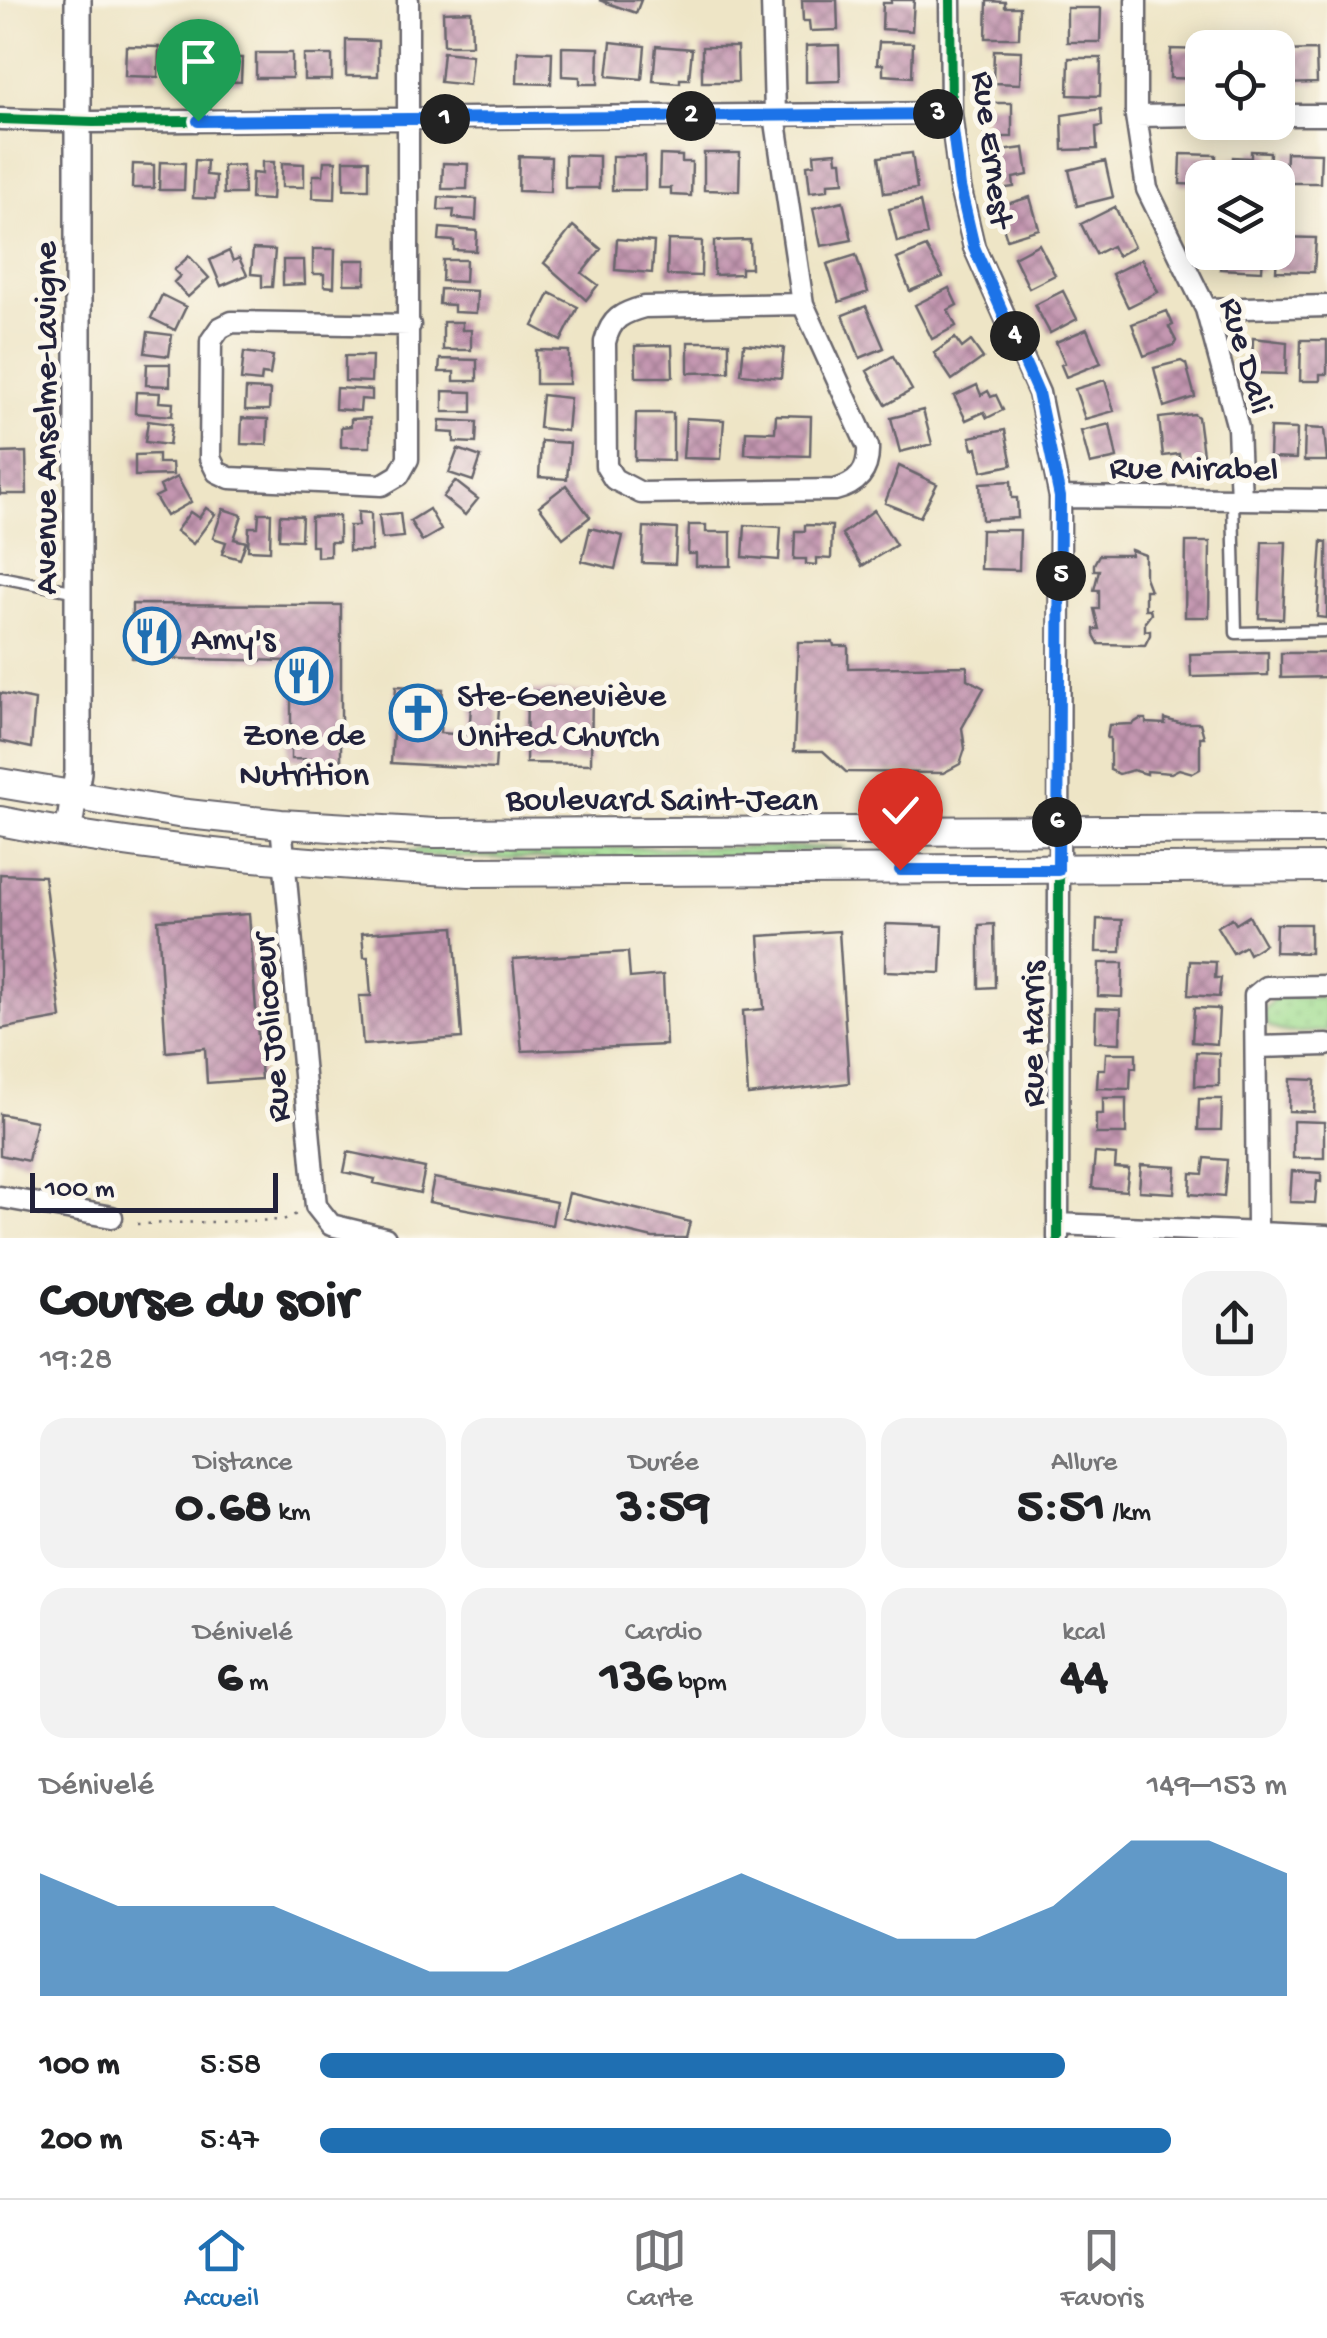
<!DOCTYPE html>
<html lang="fr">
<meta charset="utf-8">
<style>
:root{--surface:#fff;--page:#f2f2f2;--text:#202124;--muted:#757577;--line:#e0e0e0;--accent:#1f6fb2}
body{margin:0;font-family:"Gochi Hand",sans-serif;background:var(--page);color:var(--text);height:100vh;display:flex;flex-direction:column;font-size:38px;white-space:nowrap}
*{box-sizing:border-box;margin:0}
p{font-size:32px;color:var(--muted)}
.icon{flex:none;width:55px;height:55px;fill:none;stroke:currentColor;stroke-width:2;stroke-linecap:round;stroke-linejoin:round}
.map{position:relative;height:1238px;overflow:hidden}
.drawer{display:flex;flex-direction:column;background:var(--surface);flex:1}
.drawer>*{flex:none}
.fabs{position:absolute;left:1185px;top:30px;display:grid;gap:20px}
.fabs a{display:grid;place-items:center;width:110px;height:110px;border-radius:20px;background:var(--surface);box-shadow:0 5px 25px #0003;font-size:50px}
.scale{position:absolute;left:30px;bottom:25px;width:248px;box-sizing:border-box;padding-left:10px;border:5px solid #22223b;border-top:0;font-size:28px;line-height:35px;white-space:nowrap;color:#22223b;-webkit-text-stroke:8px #fbf7ec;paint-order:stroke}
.pin{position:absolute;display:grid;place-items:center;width:85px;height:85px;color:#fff;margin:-102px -42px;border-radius:50% 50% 50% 0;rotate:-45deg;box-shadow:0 0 10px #0007}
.pin .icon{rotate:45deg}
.km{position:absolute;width:50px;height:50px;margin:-25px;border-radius:50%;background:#222;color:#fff;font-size:28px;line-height:50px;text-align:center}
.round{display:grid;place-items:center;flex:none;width:105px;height:105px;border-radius:30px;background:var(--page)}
.head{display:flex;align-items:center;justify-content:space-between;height:170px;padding:0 40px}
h1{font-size:55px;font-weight:800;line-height:75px}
.figures{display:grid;grid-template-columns:repeat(3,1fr);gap:15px;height:170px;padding:10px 40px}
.figures div{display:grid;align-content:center;border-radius:25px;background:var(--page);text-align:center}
.figures b{font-size:50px;font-weight:800}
.figures small{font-size:28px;font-weight:400}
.figures p{font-size:28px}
.chart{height:280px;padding:20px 40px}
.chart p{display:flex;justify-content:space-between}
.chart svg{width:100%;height:180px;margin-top:10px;fill:var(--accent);opacity:.7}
ul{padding:0 40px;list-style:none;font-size:32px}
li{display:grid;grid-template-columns:160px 120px 1fr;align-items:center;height:75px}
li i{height:25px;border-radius:12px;background:var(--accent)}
.tab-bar{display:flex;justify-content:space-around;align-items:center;height:140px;border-top:2px solid var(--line);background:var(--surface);font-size:28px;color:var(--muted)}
.tab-bar a{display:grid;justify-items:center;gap:5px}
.tab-bar .selected{color:var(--accent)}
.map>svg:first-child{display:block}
</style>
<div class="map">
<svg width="1327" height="1238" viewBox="0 0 1327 1238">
<defs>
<pattern id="green-dots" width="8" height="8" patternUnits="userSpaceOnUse" patternTransform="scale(2.5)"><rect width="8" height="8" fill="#a1de92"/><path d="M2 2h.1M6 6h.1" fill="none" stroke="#8abe7f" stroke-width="1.8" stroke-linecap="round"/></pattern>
<pattern id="building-cross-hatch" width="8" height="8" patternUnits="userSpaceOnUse" patternTransform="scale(2.5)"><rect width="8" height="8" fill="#c497b1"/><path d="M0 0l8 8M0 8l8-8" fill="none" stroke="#9f7b91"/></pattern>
</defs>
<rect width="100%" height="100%" fill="#fbf7ec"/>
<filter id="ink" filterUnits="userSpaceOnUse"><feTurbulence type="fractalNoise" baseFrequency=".01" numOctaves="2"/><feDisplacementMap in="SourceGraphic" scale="20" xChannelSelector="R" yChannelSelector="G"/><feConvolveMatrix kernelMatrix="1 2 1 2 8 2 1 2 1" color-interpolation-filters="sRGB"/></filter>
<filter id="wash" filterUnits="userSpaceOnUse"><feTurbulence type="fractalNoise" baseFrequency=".0048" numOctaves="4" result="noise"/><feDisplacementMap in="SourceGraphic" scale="40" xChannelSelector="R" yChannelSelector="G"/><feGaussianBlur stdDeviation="2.25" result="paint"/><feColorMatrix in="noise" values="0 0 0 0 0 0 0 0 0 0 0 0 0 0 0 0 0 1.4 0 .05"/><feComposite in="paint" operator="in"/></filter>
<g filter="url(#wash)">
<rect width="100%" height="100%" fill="#eee5c6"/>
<path fill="url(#green-dots)" stroke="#628066" stroke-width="2.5" d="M844,847L845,849C690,861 536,860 382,855L429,848Z
M1276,997H1327V1031C1307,1032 1283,1037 1266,1024L1264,1010Z"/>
<g id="blocks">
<path fill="url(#building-cross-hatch)" d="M599,0H641L636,13Z
M802,0H837L838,30L810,31L809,21H803Z
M891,0H914L912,31L882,29L883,3H891Z
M987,1L1005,2V7H1020L1019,38H986Z
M1067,8H1101L1100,42H1067Z
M471,11L472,45H444L443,12Z
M346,40L378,41V76H346Z
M611,42L645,46L642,79L607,76Z
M879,42L913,43L912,77L883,75V64H877Z
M839,45L840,81L806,82V46Z
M126,46L159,47L158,77L125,76Z
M656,46L692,49L689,79H680V83L653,81Z
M562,47L599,48L598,84H580V77L562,76Z
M702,47H737L738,82H702Z
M1171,49L1202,50V85H1198V79L1170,78Z
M169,50L205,51L204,76L168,75Z
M994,50L1021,51L1020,84L993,83Z
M1316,50L1317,83L1280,84L1279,51Z
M518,51L552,52L551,84L517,83Z
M443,52L472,55L469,85L440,82Z
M256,53H292V78H256Z
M304,55H332V80H304Z
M214,57L242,58L241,82L213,81Z
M1069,58H1101L1100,96L1068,95Z
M985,103H1012V137H985Z
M1101,109L1102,126L1096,127L1097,149L1063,150L1062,115Z
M1024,148L1028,175L1013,178L1014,187L998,189L993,152Z
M1251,151L1270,152L1269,178H1232L1233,157L1251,158Z
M836,152L837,161H842L844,182L828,183V190L810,192L807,165L815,164L814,154Z
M1286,152L1321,153L1320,183H1285Z
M704,153H740L739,191L704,190Z
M912,153L917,189L884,193L879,157Z
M1181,154L1216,155V178H1202V185L1180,184Z
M565,155L599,156V188H565Z
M660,155L682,156V162H692L691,196L671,195V188H659Z
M519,156L551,157L550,192L518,191Z
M612,156H645V190H612Z
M195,160L207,161L206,175L216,176L215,199L193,198Z
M344,160H369V189H344Z
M324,161H336L335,199L313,198V175H323Z
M1105,161L1113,197L1077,206L1069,170Z
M160,162L185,163L184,190H159Z
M262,162H274L272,200L251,199L252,173L262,174Z
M282,163L304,164V187H282Z
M443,163L468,164L467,189H442Z
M133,164L154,165V188H132Z
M243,165L244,194H224L223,166Z
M439,197L477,199L476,220L453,218L454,210H438Z
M1030,197L1039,229L1007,239L997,207Z
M843,201L852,240L821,246L813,208Z
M920,202L927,235L897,242L889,209Z
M1115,207L1134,247L1117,256L1112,246L1096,254L1081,224Z
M573,226L601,249L582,273L598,285L586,300L544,263Z
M440,228L477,231L476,251L454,250V241L439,240Z
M1278,237L1316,238L1314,272L1276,271Z
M617,239L654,242L652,273L615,270Z
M668,240L702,241L701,276L667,275Z
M750,240L751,268H741V274L714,275V241Z
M1039,244L1055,275L1029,288L1014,257Z
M926,247L943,277L910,291L897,259Z
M253,249L275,250L272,287H262V275L251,274Z
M313,249H335L334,287L324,286V274H313Z
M229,251L233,261L239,258L247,275L221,286L210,260Z
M1221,252H1263L1262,271L1220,269Z
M856,255L868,292L839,302L827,264Z
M189,256L209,278L188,297L174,282L180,276L174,270Z
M1142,259L1158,292L1128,307L1112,274Z
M283,260H304L305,284L283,285Z
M345,260H366L365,284H344Z
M443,260H466L465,282L442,281Z
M949,288L957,305L948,310L956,326L932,339L915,305Z
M440,289L477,291L476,313L454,312V305L439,304Z
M1063,291L1077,319L1050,333L1035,305Z
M550,293L578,307L561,341L533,326Z
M162,295L186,307L175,330L151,318Z
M866,306L884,348L860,358L843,315Z
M1167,311L1173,325L1169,327L1176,341L1174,345L1144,356L1132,324Z
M443,322H462V330H471V350H443Z
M1087,329L1101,363L1066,377L1061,365L1065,363L1056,342Z
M148,332L172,335L169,356L145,353Z
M955,338L962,348L971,341L983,358L952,380L934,353Z
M1253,338L1287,342L1286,374L1252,373Z
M1301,340H1327V374H1320V381H1300Z
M688,342H729V372L688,373Z
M744,344L784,348L781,378L741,374Z
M672,345L673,377H636L635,346Z
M536,350L569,351V384H536Z
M244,352L273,356L270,375L262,374L261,382L241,380Z
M345,356H372L371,382L345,381Z
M893,356L912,390L886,405L867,371Z
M440,359L477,360V381H454V372H439Z
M1181,361L1186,364L1195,397L1164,407L1154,368Z
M147,364H170V386L146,385Z
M1105,380L1114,411L1085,419L1075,389Z
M977,385L981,395L988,391L991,397L996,395L1003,410L987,418L984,412L966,420L954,396Z
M336,388L372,390V400L361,399L360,411L335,409Z
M246,389L270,390L269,410H245Z
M443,391L472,392V412H443Z
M136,392L160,393L159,402L173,403L172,416L135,413Z
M542,395L570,398L567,431L539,428Z
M923,410L932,444L900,452L891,418Z
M636,413H673V461L635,460Z
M1194,414L1198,417L1204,462L1186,464V460L1180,461L1179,454L1163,456L1159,418Z
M776,415L811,416L810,456L745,454L746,431L775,432Z
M242,418L268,419L267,445L241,444Z
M370,418V447H341V427L351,426V419Z
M686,418L724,420L721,459L683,458Z
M440,420L477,422L476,443L454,442V433L439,432Z
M148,421L172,424L169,445L145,442Z
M1110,424L1117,458L1090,464L1081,431Z
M1270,428L1297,429L1296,459L1269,458Z
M1305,428L1324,429L1327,461H1304Z
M1005,430L1012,465L982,471L977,448L973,449L970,437Z
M541,441L570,443L567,479L539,477Z
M458,449L481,457L473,481L449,473Z
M26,452L27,494H0V453Z
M158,454V463H172L173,475L135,476V455Z
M899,466L937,484L920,517L885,503Z
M177,477L191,502L166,516L155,497L163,493L160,486Z
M455,481L478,499L465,515L443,497Z
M1011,481L1012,498H1017L1018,518L982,520L980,483Z
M566,485L590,517L563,538L539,506Z
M206,508L215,514L193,544L176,531L190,512L199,518Z
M223,509L242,515L234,539L246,542L240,559L222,554L226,542L213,538Z
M429,509L441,530L422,541L410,521Z
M874,510L896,545L862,566L842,534Z
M358,512L371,513V551H349V526H358Z
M259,513H271L270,551L248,550L249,527H258Z
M400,513L403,537L382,539L379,515Z
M280,515L302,516L301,540L279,539Z
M339,516V542H330V556L317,557V546H311V517Z
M689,525H706V532H731V566H696V554H688Z
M745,525L781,527L779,560L743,557Z
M805,525L832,526L831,559L817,558V565L806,564V559H794L795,531H805Z
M644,527L677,529L675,564L642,563Z
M590,528L623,536L615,569L582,561Z
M981,530H1020L1019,570L980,569Z
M1322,541L1327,542V618L1317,617Z
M1186,542H1210L1209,617H1185Z
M1262,542H1286L1283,619L1259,618Z
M1131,550L1145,555V577L1150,590H1145V609H1150L1151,614L1145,622V631L1150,630V635L1145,645L1099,644L1094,635V629H1099L1094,609H1099V590H1094L1099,570H1094V564L1099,555H1131Z
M132,604L341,605V760L291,759V661L132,658Z
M798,642H833L834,646H848V668L967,666V679L984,688L962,728L965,749L960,764L943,773L846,772L823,751H794Z
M1268,652V675L1191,677L1190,654Z
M1281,653H1327V677L1281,678Z
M396,686L443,689L440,733L469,735L472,692L500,693L495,769L391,763Z
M527,691L592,692L591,764L526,763Z
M0,693L35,700L31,748L0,741Z
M1140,719H1146V723L1165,724V719L1179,723H1200L1204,737H1200V769L1193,773L1179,769L1171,773L1147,771V774L1133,770L1119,774L1110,770V738H1107L1109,725L1132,724Z
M0,874L44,876L61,1018L0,1029Z
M249,914L261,1079L207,1083L205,1048L166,1052L158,920Z
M1249,916L1265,944L1249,954L1245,946L1233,953L1217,927L1232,918L1236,924Z
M1097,919L1122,920L1121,952H1096Z
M886,924L943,926L941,973L885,971Z
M994,924L995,987L979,988V925Z
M1276,924H1310V953L1275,952Z
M454,927L462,1038L363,1045L359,996H371L368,957H364L362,933Z
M839,931L849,1083L748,1095L743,1011L764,1009L759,936Z
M628,952L630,978L663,975L666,1045L522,1051L513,959Z
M1190,961L1216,962L1215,978H1221L1219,997L1188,995Z
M1099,963H1123L1122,997L1098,996Z
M1096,1008L1121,1009L1120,1043L1095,1042Z
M1194,1008L1219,1009L1217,1044L1192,1042Z
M1196,1052L1219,1053V1086H1195Z
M1106,1053H1136V1068L1131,1067L1130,1089L1097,1088L1098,1069H1105Z
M1290,1079L1315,1080L1314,1112L1289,1111Z
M1103,1098H1126V1134H1096V1114H1103Z
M1199,1099H1222L1221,1130H1198Z
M0,1114L36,1121L28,1161L0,1155Z
M1293,1121L1324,1122V1158H1293Z
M348,1152L425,1168L420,1193L374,1183L375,1179L344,1172Z
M1095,1153L1116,1155L1115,1168L1129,1169L1126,1191L1092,1188Z
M1205,1158L1227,1160L1224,1197L1190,1194L1191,1173L1203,1174Z
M1141,1165L1176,1167L1174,1193L1139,1191Z
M1292,1171L1321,1173V1182L1317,1181L1315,1203L1290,1202Z
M434,1178L556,1202L552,1225L429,1202Z
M569,1193L690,1222L686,1238H653L563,1217Z"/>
</g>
</g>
<g filter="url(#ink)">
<use href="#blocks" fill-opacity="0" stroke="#69666c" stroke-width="2.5"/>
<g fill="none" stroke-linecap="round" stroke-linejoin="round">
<g stroke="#69666c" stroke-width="15">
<path id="service" d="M1233,499L1236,633L1327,631
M0,577L77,592"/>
</g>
<g stroke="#69666c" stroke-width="25">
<path id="minor" d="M408,0V459L399,475L382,485L230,478L217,472L210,458L211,341L220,328L232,322L410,325
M772,0L775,115L803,304L868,447C869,471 858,484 835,490L641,493L614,479L606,466L605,342C611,318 622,313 644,307L803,304
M950,0L951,113L960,187L974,247L1039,393L1060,497L1058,1238
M1136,0V116L1147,189L1206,309L1238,428L1241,499
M1278,115H1327
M1136,116L1202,115
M0,119L93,122L951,113
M1206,309L1327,306
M1060,497L1327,500
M281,824L316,1206L331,1225L385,1238
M1256,1047L1327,1045
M0,1197L112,1217
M1058,1224L1327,1236
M1261,1238L1257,1224L1255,996L1266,987L1327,986"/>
</g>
<g stroke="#69666c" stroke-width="30">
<path id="tertiary" d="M68,834L78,772V0"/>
</g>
<g stroke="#69666c" stroke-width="32">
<path id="secondary" d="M0,783L178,813L281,824L435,833L1327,829
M0,821C156,852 312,864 470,872L1327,867"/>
</g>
<path stroke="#69666c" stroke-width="2.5" stroke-dasharray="2.5 8" stroke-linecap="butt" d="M137,1224L283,1220L299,1213"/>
<use href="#service" stroke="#fff" stroke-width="10"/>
<use href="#minor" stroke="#fff" stroke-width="20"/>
<use href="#tertiary" stroke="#fff" stroke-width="25"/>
<use href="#secondary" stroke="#fff" stroke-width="28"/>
<g stroke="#fbf7ec" stroke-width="16">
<path id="cycleway" d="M950,0L951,113L960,187L974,247L1039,393L1060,497L1058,1238
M0,119L93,122L951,113"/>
</g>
<use href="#cycleway" stroke="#00873e" stroke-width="10"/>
</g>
</g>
<g fill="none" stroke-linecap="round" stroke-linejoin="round" filter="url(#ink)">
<g stroke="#fff" stroke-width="20">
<path id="route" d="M198,121L951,114L960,187L974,247L1038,393L1060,497L1058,870H900"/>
</g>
<use href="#route" stroke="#1a73e8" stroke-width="12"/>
</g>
<defs>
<g id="restaurant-ring" transform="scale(2.875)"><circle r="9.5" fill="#fbf7ec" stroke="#1f6fb2" stroke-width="1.5"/><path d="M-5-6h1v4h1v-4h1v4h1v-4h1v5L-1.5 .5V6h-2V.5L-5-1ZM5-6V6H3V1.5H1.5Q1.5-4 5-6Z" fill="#1f6fb2"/></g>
<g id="church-ring" transform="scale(2.875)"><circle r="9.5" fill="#fbf7ec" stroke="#1f6fb2" stroke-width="1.5"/><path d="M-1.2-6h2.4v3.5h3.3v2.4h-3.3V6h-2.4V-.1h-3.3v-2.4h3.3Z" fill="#1f6fb2"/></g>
</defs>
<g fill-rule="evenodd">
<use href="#restaurant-ring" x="152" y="636"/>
<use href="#restaurant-ring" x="304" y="676"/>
<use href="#church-ring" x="418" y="713"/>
</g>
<g text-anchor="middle" stroke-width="10" stroke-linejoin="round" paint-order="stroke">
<g font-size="35" fill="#22223b" stroke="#fbf7ec">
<text transform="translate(995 149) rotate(83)" y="12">Rue Ernest</text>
<text transform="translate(1249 355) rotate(74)" y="12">Rue Dali</text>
<text transform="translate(43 418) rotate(-90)" y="12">Avenue Anselme-Lavigne</text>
<text transform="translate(1194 466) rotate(1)" y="12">Rue Mirabel</text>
<text x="662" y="809">Boulevard Saint-Jean</text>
<text transform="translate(268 1028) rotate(-95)" y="12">Rue Jolicoeur</text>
<text transform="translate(1030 1034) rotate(-90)" y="12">Rue Harris</text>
</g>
<g font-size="35" fill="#22223b" stroke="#fbf7ec" text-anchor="start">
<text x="191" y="648">Amy's</text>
<text x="457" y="705">Ste-Geneviève<tspan x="457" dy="40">United Church</tspan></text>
<text x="304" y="744" text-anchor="middle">Zone de<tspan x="304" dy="40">Nutrition</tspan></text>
</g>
</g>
</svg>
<div class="fabs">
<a><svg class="icon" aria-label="locate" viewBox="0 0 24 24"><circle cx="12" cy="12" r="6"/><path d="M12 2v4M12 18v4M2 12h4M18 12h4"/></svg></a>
<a><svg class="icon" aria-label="layers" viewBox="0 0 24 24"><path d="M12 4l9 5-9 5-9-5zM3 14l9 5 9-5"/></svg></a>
</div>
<div class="scale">100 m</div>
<div class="pin" style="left:198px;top:121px;background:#1e9e55"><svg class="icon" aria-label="arrive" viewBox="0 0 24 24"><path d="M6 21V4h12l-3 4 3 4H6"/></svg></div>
<div class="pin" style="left:900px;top:870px;background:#d93025"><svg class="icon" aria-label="check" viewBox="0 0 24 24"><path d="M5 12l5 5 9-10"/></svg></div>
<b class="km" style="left:445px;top:119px">1</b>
<b class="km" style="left:691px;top:116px">2</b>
<b class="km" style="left:938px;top:114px">3</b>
<b class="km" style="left:1015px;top:336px">4</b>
<b class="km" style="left:1061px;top:576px">5</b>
<b class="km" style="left:1057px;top:822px">6</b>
</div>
<section class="drawer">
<div class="head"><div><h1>Course du soir</h1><p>19:28</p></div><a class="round"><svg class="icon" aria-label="share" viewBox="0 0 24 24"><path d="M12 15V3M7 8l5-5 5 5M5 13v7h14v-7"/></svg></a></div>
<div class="figures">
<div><p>Distance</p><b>0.68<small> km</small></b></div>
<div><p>Durée</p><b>3:59</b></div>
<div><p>Allure</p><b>5:51<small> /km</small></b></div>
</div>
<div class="figures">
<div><p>Dénivelé</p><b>6<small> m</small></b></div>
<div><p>Cardio</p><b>136<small> bpm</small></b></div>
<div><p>kcal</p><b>44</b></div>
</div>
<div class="chart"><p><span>Dénivelé</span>149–153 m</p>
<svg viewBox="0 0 160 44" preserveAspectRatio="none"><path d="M0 44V14L10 22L20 22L30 22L40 30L50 38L60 38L70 30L80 22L90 14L100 22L110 30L120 30L130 22L140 6L150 6L160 14V44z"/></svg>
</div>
<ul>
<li><b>100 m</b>5:58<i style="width:77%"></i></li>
<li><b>200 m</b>5:47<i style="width:88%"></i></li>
</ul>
</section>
<nav class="tab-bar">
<a class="selected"><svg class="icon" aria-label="home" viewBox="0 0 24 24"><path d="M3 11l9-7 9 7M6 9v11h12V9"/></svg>Accueil</a>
<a><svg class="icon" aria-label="map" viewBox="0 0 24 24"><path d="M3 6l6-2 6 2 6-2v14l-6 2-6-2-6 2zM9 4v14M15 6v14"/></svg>Carte</a>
<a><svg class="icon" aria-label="saved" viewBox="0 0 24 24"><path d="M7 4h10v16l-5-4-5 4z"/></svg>Favoris</a>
</nav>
